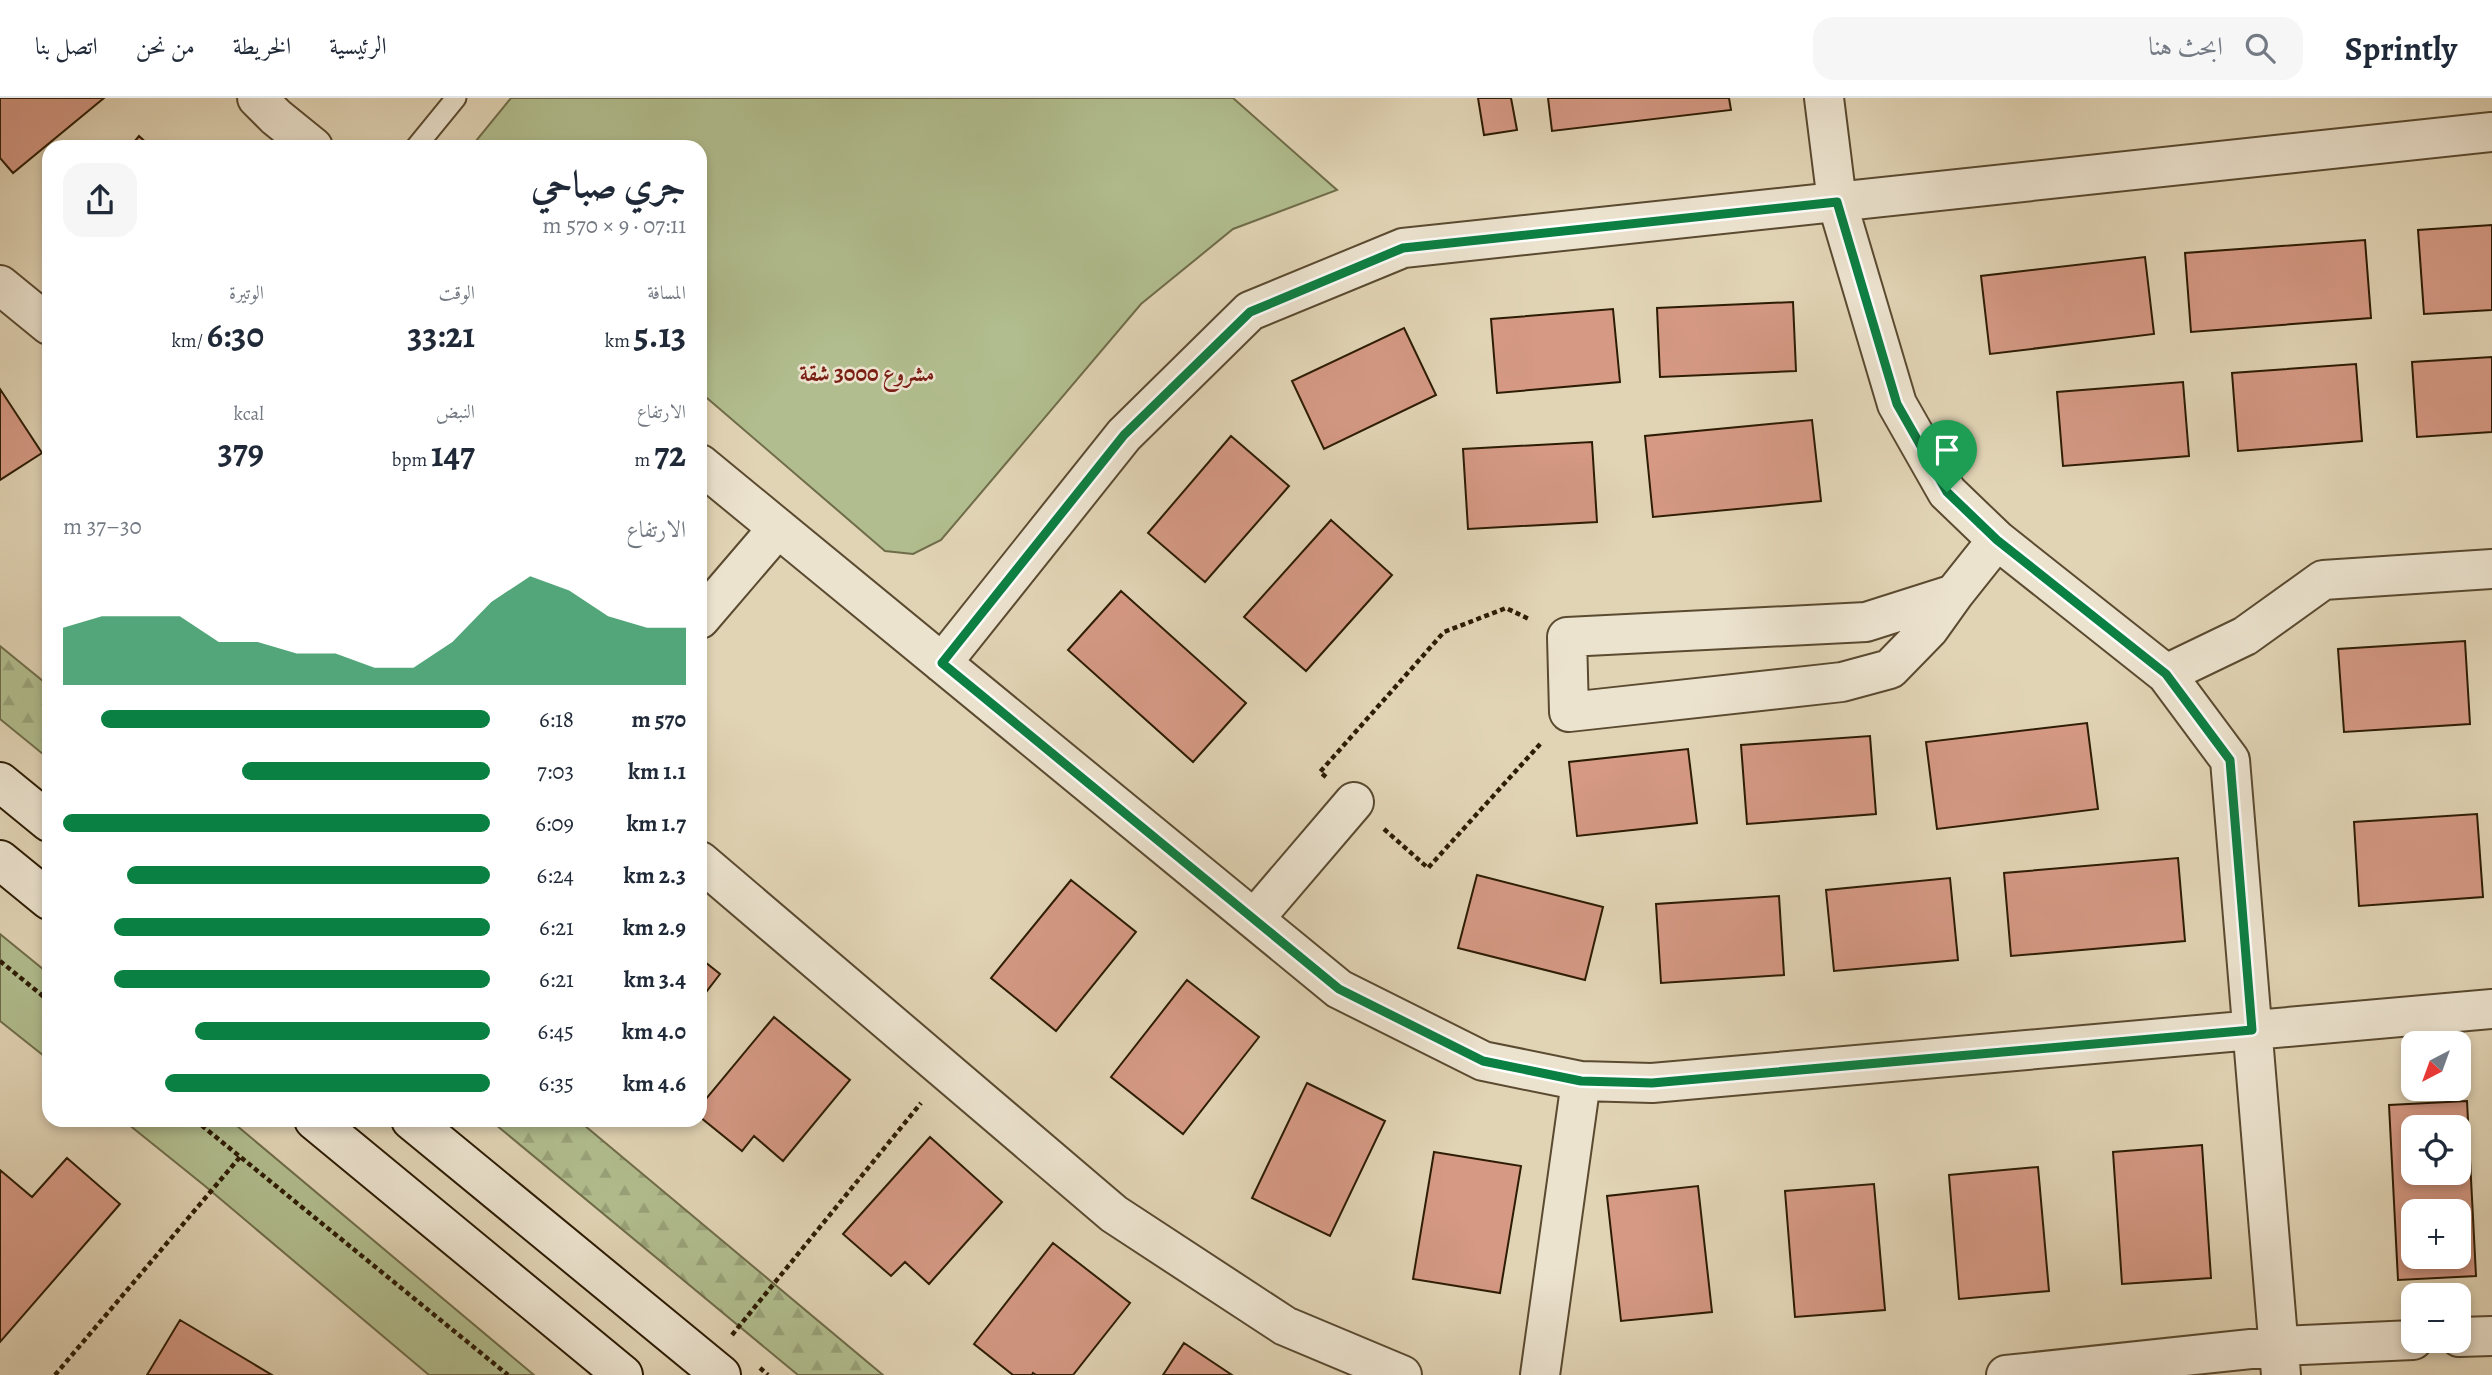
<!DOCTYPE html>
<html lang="ar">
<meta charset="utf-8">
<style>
:root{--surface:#fff;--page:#f6f6f7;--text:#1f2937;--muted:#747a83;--line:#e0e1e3;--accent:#0b8043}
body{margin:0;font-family:Alegreya,Amiri,serif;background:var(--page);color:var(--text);direction:rtl;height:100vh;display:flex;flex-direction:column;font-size:26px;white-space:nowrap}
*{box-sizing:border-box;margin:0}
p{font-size:23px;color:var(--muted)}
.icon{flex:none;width:38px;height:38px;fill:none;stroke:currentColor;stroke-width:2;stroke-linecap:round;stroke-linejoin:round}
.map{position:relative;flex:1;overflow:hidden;direction:ltr}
.details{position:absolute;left:42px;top:42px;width:665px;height:987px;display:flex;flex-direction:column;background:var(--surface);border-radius:21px;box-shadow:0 4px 10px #0003;direction:rtl}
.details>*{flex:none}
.needle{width:46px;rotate:221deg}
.controls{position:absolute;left:2401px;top:933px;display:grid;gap:14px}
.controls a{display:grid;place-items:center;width:70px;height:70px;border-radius:14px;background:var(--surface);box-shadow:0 4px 10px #0003;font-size:35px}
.pin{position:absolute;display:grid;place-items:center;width:60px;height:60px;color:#fff;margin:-72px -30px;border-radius:50% 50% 50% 0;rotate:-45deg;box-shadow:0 0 7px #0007}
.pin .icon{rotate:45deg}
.round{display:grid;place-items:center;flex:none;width:74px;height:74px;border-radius:21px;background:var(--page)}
.overview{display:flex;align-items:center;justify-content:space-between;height:119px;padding:0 21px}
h1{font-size:38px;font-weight:700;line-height:52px}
.figures{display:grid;grid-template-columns:repeat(3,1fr);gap:10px;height:119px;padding:7px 21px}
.figures div{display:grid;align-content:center}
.figures b{font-size:35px;font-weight:700}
.figures small{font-size:19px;font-weight:400}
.figures p{font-size:19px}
.chart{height:196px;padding:14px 21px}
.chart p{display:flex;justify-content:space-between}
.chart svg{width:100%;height:126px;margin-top:7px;fill:var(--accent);opacity:.7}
ul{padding:0 21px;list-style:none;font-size:23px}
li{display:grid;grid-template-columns:112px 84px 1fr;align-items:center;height:52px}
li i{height:18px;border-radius:9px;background:var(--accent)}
header{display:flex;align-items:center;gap:42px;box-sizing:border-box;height:98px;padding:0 35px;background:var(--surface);border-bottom:2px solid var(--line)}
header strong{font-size:33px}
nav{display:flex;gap:38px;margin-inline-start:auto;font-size:24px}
.search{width:490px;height:63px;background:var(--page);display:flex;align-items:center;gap:18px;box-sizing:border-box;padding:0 24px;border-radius:21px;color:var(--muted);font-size:26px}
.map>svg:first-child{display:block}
</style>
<header>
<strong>Sprintly</strong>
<div class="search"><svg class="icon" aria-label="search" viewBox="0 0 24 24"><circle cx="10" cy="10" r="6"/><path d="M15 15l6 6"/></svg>ابحث هنا</div>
<nav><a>الرئيسية</a><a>الخريطة</a><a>من نحن</a><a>اتصل بنا</a></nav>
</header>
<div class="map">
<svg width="2492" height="1277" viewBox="0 0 2492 1277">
<defs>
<pattern id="forest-firs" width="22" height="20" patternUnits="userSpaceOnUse" patternTransform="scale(1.75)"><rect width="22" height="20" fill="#b1bd8e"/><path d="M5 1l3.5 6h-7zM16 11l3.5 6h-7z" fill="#99a279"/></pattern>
</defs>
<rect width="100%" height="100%" fill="#e1d4b5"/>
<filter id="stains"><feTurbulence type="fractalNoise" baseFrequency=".00286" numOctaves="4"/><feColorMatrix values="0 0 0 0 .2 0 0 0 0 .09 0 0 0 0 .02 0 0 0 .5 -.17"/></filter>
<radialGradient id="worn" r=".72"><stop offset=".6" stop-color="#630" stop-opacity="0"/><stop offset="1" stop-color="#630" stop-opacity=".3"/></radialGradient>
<path fill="#b1bd8e" stroke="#6f6c49" stroke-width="2" d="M511,0H1233L1337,92L1233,131L1141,206L941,442L913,456L885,453L700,294V49H471Z
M0,836L49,876V962L0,923Z
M123,1022H230L534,1277H429L205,1088Z"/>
<path fill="url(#forest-firs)" stroke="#6f6c49" stroke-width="2" d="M0,548L49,588V661L0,621Z
M490,1022H578L883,1277H798Z"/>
<path fill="#d59984" stroke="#2d1c04" stroke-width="2" fill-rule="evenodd" d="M0,0H104L13,75L0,60Z
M1478,0H1511L1517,32L1484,37Z
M1548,0H1729L1731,12L1552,33Z
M139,38L151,49H130Z
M2492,127V212L2424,216L2418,132Z
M2365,142L2371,220L2191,234L2185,155Z
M2145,159L2154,236L1990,256L1981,178Z
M1793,204L1796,273L1660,279L1657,210Z
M1613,211L1620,284L1497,295L1491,221Z
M1404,230L1436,297L1324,351L1292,283Z
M2492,259V334L2417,339L2412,264Z
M2356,266L2362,343L2238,353L2232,275Z
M2183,284L2189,358L2063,368L2057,294Z
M0,291L42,355L0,382Z
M1812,322L1821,403L1653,419L1645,338Z
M1231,338L1289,388L1205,484L1148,435Z
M1592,344L1597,424L1468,431L1463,351Z
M1331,422L1392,477L1306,573L1244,519Z
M1121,493L1246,605L1193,664L1068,552Z
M2465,543L2470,626L2344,634L2338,551Z
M2087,625L2098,711L1937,731L1926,644Z
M1870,638L1876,716L1747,726L1741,647Z
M1688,651L1697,725L1577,738L1569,664Z
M2477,716L2483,799L2359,808L2354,724Z
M2178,760L2185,843L2011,858L2004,775Z
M1477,777L1603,809L1585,882L1458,850Z
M1950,780L1958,862L1834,873L1826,792Z
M1071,782L1136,834L1056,933L991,880Z
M1779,798L1784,877L1661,885L1656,806Z
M700,860L720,876L700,902Z
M1187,882L1259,939L1183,1036L1111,979Z
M774,919L850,982L783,1063L754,1038L742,1053L700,1019V1008Z
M1307,985L1385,1023L1330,1138L1252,1100Z
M2467,1003L2476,1178L2398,1182L2389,1007ZM2413,1029H2459V1074H2413ZM2413,1113H2459V1158H2413Z
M930,1039L1002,1104L929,1186L905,1164L891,1178L843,1136Z
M2202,1047L2211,1180L2122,1186L2113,1054Z
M1434,1054L1521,1068L1500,1195L1413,1181Z
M67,1060L120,1106L0,1244V1072L32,1099Z
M2038,1069L2049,1193L1959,1201L1949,1077Z
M1874,1086L1885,1212L1795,1219L1785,1093Z
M1698,1088L1712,1214L1621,1223L1607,1098Z
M1053,1145L1130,1205L1073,1277H1036L1033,1275L1032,1277H1013L974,1246Z
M180,1222L272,1277H147Z
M1184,1245L1232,1277H1163Z"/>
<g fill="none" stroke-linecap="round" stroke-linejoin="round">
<g stroke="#5a4a30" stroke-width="23">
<path id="lane" d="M416,49L456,0"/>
</g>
<g stroke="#5a4a30" stroke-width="42">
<path id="street" d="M257,0L276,19L313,49
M1824,0L1837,104L1897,306L1947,394L1997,442L2166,576L2230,662L2281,1277
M0,187L49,227
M700,366L1339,891L1483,963L1581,983L1652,985L2492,911
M1954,496L1929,531L1890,571L1842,584L1569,614L1567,539L1866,524L1954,496L1997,442
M700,521L778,430
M942,565L1124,337L1250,213L1403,150L2492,34
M2166,576L2245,538L2323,482L2492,471
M700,763L1114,1116L1285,1228L1402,1277
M1254,821L1354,704
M2459,1239L2492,1238
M1540,1277L1581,983
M2006,1277L2279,1248L2413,1242"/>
</g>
<g stroke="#2d1c04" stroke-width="42">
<path id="secondary" d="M0,684L49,724
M0,762L49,802
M314,1022L623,1277
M411,1022L721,1277"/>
</g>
<path stroke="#2d1c04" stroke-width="4.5" stroke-dasharray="5 3.5" stroke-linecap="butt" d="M1326,679L1320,674L1444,534L1506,510L1531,522
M1384,731L1428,770L1542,644
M0,863L49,903
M195,1022L508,1277
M732,1237L921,1005
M760,1270L768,1277
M55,1277L240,1059"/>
<use href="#lane" stroke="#ece3cf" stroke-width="19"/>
<use href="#street" stroke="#ece3cf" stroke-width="38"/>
<use href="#secondary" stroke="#ece3cf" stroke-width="38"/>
</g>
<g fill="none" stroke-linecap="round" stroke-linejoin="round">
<g stroke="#fff" stroke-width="14">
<path id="route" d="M1837,104L1897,306L1947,394L1997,442L2166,576L2230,662L2252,932L1652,985L1581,983L1483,963L1339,891L942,565L1124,337L1250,214L1403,150Z"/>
</g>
<use href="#route" stroke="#0b8043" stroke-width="9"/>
</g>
<g text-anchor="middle" stroke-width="5" stroke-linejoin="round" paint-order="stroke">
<g font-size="23" font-weight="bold" fill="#7a1f14" stroke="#ece3cf">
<text x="867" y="283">مشروع 3000 شقة</text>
</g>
</g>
<rect width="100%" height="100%" filter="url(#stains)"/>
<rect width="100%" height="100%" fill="url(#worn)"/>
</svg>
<div class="controls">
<a><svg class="needle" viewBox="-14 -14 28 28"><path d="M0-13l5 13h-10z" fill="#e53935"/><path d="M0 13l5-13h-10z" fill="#747a83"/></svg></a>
<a><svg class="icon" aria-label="locate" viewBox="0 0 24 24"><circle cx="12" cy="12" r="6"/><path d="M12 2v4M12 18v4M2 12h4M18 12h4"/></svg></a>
<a>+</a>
<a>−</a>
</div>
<div class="pin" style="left:1947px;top:394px;background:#1e9e55"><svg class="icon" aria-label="arrive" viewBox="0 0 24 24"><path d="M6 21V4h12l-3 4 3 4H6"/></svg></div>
<section class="details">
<div class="overview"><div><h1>جري صباحي</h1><p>07:11 · 9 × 570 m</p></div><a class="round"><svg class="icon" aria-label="share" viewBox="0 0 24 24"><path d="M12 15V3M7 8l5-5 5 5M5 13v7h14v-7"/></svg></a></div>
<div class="figures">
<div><p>المسافة</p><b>5.13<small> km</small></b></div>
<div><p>الوقت</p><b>33:21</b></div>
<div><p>الوتيرة</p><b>6:30<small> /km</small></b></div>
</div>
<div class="figures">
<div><p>الارتفاع</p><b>72<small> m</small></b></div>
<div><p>النبض</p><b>147<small> bpm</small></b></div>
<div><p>kcal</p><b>379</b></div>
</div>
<div class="chart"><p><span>الارتفاع</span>30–37 m</p>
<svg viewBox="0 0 160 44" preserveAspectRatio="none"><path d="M0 44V24L10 20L20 20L30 20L40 29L50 29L60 33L70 33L80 38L90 38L100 29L110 15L120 6L130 11L140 20L150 24L160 24V44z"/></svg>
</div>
<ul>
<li><b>570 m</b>6:18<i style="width:91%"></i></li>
<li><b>1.1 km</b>7:03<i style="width:58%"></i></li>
<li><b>1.7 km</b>6:09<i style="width:100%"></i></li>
<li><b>2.3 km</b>6:24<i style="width:85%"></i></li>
<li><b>2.9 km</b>6:21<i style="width:88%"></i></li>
<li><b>3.4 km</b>6:21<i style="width:88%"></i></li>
<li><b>4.0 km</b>6:45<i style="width:69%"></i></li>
<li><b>4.6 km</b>6:35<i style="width:76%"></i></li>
</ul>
</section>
</div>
